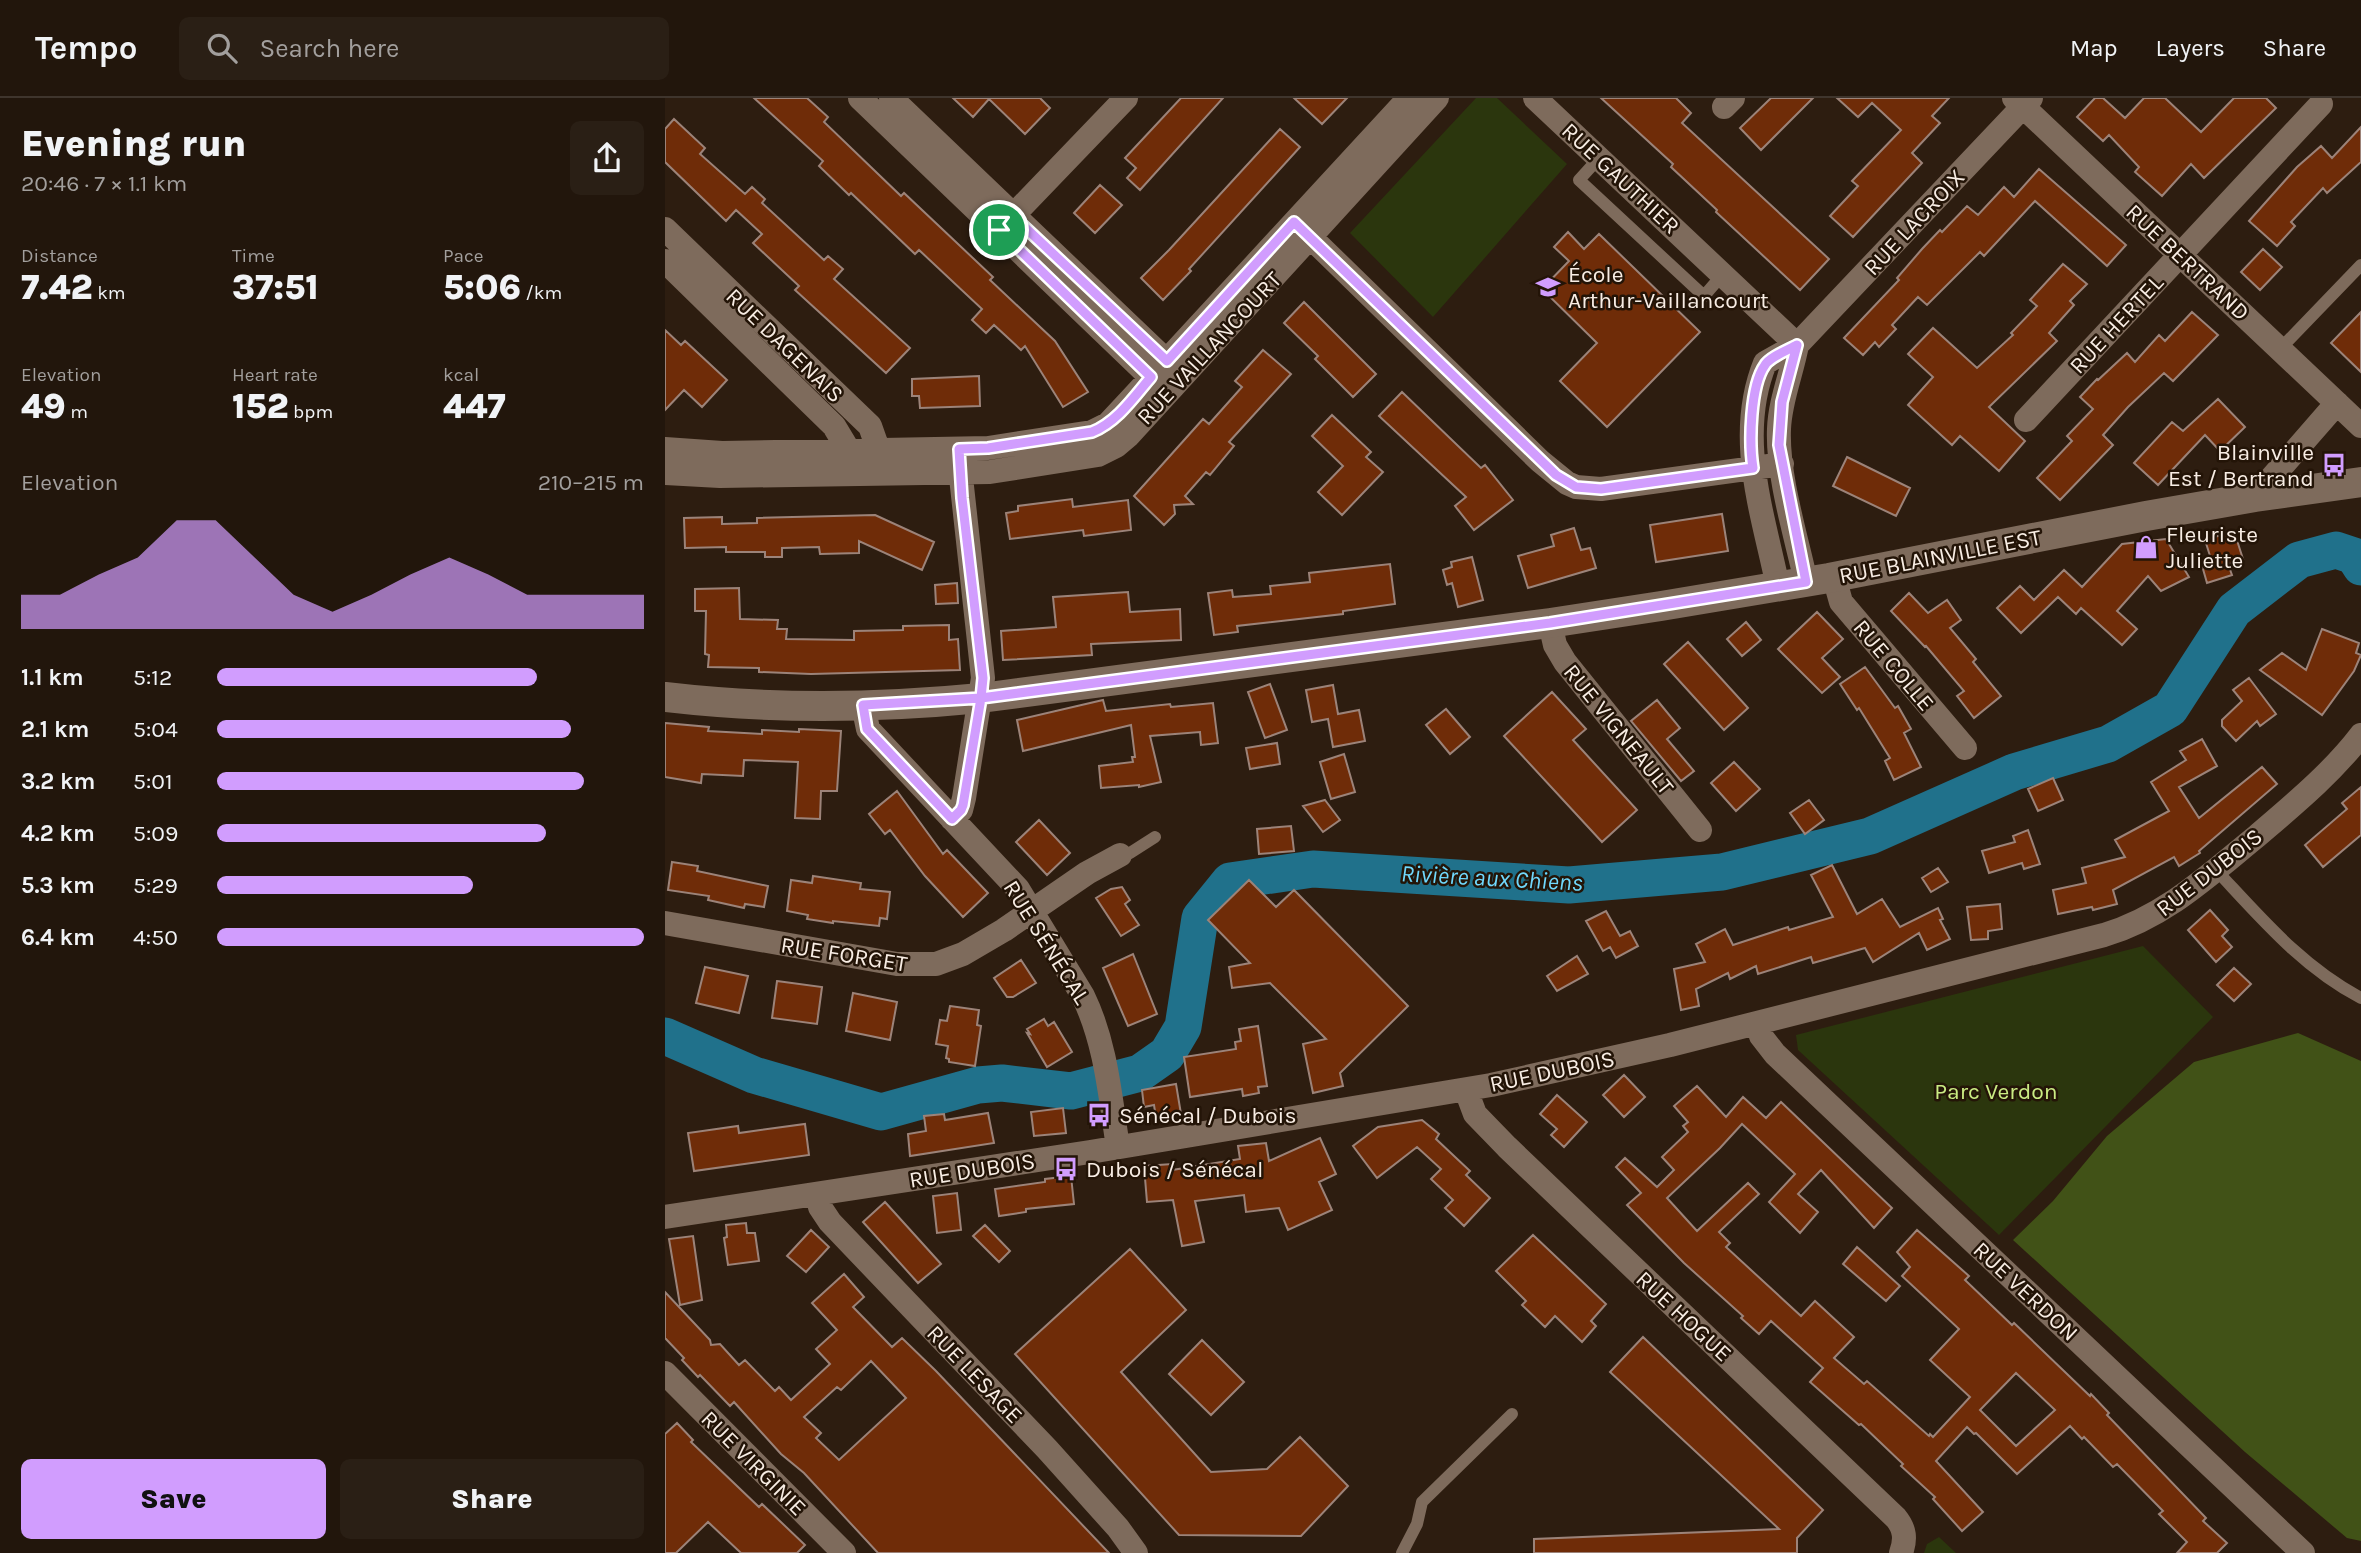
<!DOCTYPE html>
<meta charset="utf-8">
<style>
:root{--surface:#22160c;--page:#2a1f15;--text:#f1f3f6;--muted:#a29f9d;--line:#3f352d;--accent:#d19dfe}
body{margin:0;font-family:Karla,sans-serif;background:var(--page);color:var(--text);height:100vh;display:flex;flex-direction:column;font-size:26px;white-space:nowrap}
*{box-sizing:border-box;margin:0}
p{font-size:23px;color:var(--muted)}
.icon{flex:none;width:38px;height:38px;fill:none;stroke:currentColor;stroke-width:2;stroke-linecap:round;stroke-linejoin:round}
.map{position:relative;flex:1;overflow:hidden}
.panel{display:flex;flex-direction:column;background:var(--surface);width:665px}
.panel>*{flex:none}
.pin{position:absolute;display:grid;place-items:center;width:60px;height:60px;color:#fff;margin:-30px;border:4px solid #fff;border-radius:50%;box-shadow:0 2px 7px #0007}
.round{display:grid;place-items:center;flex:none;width:74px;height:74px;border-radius:10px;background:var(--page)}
.headline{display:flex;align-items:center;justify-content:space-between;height:119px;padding:0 21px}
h1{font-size:38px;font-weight:800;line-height:52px}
.stats{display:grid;grid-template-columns:repeat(3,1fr);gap:10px;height:119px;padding:7px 21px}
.stats div{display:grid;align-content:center}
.stats b{font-size:35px;font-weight:800}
.stats small{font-size:19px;font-weight:400}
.stats p{font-size:19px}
.chart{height:196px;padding:14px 21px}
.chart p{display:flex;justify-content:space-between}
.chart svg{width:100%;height:126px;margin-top:7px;fill:var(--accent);opacity:.7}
.action{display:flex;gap:14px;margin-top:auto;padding:14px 21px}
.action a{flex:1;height:80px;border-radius:10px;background:var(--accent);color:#111;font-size:28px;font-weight:800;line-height:80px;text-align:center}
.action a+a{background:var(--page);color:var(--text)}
ul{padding:0 21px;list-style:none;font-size:23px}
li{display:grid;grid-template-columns:112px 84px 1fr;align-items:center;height:52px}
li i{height:18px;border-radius:9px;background:var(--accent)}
header{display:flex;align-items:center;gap:42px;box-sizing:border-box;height:98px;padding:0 35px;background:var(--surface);border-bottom:2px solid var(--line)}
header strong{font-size:33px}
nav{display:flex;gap:38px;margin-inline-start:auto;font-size:24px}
.search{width:490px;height:63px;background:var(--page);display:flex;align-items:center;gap:18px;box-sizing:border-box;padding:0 24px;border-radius:10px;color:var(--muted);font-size:26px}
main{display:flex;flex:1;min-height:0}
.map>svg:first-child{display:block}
</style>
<header>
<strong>Tempo</strong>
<div class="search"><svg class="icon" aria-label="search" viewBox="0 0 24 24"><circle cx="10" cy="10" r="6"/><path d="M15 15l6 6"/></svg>Search here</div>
<nav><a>Map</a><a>Layers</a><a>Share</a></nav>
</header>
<main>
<section class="panel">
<div class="headline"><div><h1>Evening run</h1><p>20:46 · 7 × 1.1 km</p></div><a class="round"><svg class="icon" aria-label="share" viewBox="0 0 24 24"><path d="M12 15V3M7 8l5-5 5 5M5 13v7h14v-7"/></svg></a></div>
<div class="stats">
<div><p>Distance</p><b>7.42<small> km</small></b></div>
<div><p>Time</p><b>37:51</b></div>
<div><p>Pace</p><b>5:06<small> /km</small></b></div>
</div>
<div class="stats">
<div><p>Elevation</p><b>49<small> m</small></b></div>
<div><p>Heart rate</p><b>152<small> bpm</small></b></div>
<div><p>kcal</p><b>447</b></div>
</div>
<div class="chart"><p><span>Elevation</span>210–215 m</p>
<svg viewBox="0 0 160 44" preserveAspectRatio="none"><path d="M0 44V32L10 32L20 25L30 19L40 6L50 6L60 19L70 32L80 38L90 32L100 25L110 19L120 25L130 32L140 32L150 32L160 32V44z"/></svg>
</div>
<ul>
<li><b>1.1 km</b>5:12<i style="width:75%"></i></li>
<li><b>2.1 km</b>5:04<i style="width:83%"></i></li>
<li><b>3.2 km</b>5:01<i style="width:86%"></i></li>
<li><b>4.2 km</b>5:09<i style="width:77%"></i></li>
<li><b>5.3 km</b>5:29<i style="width:60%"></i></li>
<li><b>6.4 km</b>4:50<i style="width:100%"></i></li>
</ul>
<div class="action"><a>Save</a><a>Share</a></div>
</section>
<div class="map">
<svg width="1696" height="1455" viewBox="0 0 1696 1455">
<rect width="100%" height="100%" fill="#2d1d10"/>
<path fill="#2b360d" d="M811,0H832L902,66L768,219L685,135Z
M1478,848L1548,919L1334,1137L1133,952L1131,937Z
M1274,1439L1291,1455H1259L1262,1446Z"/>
<path fill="#415217" d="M1633,935L1696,963V1443L1682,1440L1580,1354L1348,1142L1388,1103L1442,1038L1529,964Z"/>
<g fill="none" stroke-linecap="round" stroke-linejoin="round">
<path stroke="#20718b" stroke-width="37" d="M0,938L89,977L216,1014L313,987L337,985L406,993L475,975L502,956L518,929L535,820L565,783L648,771L904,787L1057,774L1205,738L1349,674L1443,646L1505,611L1569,512L1634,462L1671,452L1689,458L1696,469"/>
</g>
<path fill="#6f2c08" stroke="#9c8379" stroke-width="2" fill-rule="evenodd" d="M89,0H142L163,19L159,24L236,98L239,95L328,179L325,182L390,243L423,294L398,309L360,248L356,252L329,227L321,235L307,222L317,211L254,152L250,156L186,95L184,97L154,68L158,63Z
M288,0H375L385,10L360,36L324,1L308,19Z
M516,0H558L475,92L462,80L471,70L460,60Z
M629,0H682L657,26Z
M936,0H1011L1026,15L1017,25L1164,161L1135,192L1051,114L1052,112L1006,69L1008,66Z
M1106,0H1148L1096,52L1075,30Z
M1172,0H1284L1267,18L1275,25L1247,55L1257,65L1188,139L1165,118L1193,88L1187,83L1236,32L1207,5L1193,19Z
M1430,0H1438L1460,20L1479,0H1500L1536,34L1569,0H1601L1611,10L1539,80L1526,66L1497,98L1470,74L1474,69L1444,37L1438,43L1412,19Z
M9,21L40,50L35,56L80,96L87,89L100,101L97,105L159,162L163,158L178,171L169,181L245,250L221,275L130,192L134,188L88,145L97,136L71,112L61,123L0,64V31Z
M1696,29V64L1662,95L1658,90L1626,124L1630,128L1612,148L1584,123L1632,69L1656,48L1667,60Z
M615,31L635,49L524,171L526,173L498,202L476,180L504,152Z
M1374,71L1461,147L1442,168L1370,103L1319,158L1315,154L1262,207L1253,199L1227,227L1231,231L1214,249L1210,244L1198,257L1179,240L1234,182L1232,180L1257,151L1275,132L1277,134L1302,108L1313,117L1339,89L1349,99Z
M435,87L457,107L430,135L409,115Z
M903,134L919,151L934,136L1035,234L942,329L895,283L932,245L877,191L904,163L889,149Z
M1598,151L1617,169L1595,192L1576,174Z
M1398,166L1422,186L1405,203L1409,207L1384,235L1392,243L1324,309L1360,343L1334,373L1295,338L1287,347L1243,307L1268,279L1243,256L1268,230L1312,270L1348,237L1346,235L1372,208L1365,202Z
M639,204L711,276L688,299L650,261L653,258L619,225Z
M1527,214L1553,237L1508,283L1499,275L1463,309L1438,337L1448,347L1395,402L1372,380L1407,343L1402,338L1428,311L1415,299L1432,281L1433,282L1462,255L1470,264L1494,237L1500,243Z
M1696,214V274L1666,245Z
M0,232L16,247L20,243L62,282L37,309L19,292L0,312Z
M598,252L626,276L564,344L569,348L545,377L541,374L520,398L528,406L509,407L510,416L499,427L469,398L538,321L544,326L577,289L570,283Z
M314,278L315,308L255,310L254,298H247V281Z
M737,294L816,370L820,367L848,402L809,432L790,408L801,399L714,318Z
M1553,301L1580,329L1555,353L1540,337L1493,387L1469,365L1507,324L1518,333Z
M667,317L706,354L701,359L718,374L677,417L653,394L678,368L647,338Z
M1182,359L1245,390L1231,418L1168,388Z
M407,401L408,409L463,402L466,432L419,438L418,432L345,441L341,415L353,413V408Z
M1057,416L1063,453L991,464L985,427Z
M210,417L269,444L257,472L194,443V455L155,456L154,449L117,450V459H100V454H61V449L20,450L19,420L57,419V426L92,425V420Z
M909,430L916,452L925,450L931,470L863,490L853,458L889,448L886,437Z
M1569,433L1578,461L1563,466L1567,477L1542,485L1536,464L1546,461L1540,442Z
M1501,441L1524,479L1496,493L1483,478L1452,513L1472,531L1457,547L1416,510L1411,516L1393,499L1356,535L1332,510L1355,488L1369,502L1399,472L1417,489L1457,446Z
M807,459L818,502L793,509L787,485L782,487L778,472L787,469L786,464Z
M725,466L730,506L678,513V516L572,528L573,534L549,537L543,495L567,492L568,499L606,496L605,488L645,484L644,475Z
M292,485L293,505L271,506L270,487Z
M74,490L75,521L113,522L112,531H122L121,541L189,542V533L238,532V528L284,527V542L293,541L295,572L146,576L94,574V570L43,569L44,557L40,556L41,513H30V491Z
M463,494L465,514L515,511L516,542L426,546L427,557L338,562L336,533L391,529L388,499Z
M1244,495L1263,515L1282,502L1296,522L1285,530L1311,561L1308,564L1336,598L1309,620L1292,598L1299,593L1261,548L1260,549L1226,513Z
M1152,514L1178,541L1157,560L1175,579L1157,595L1113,551Z
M1081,524L1096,542L1077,558L1062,541Z
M1657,531L1694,545L1691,555L1696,557L1689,573L1657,617L1595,572L1617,555L1641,572Z
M1023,544L1083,610L1059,632L999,566Z
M1200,569L1230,610L1233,608L1246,631L1239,635L1256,669L1229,682L1220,663L1225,660L1194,610L1192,612L1175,586Z
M1584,580L1611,616L1595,628L1592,623L1571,643L1557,628V622L1577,603L1568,592Z
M605,586L622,632L600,640L583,594Z
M668,587L673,616L694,612L700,643L668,649L663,621L647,624L641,592Z
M887,594L921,631L908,642L972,712L937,744L839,638Z
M438,602L441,613L505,606L506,609L548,605L553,645L536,647L535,634L485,638L496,684L474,689V687L436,690L434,668L468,664L467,659H470L466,627L358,653L352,622Z
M992,602L1015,630L1002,641L1029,673L1016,683L966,623Z
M781,611L805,639L785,656L761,627Z
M0,625L44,629L43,633L97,636V632L134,634V631L176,633L172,693H156L155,721L130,720L133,664L79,662L78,678L37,676L36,685L0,679Z
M1537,641L1552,668L1514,689L1534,720L1597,669L1612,686L1534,753L1535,755L1514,768L1509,759L1448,792L1452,806L1428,812L1427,809L1393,816L1388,792L1421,785L1417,770L1460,759L1450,742L1504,713L1486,684L1521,662L1515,653Z
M612,645L615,666L585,671L581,650Z
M679,656L690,694L666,701L655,664Z
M1069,664L1095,691L1071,713L1046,685Z
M1388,680L1398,702L1373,713L1363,691Z
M1696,689V737L1658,769L1640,747L1682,711L1677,705Z
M232,693L278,756L282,752L323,795L298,819L260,778L225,732L220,736L204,716Z
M660,702L675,722L658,734L638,708Z
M1144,702L1159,722L1140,736L1125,715Z
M374,722L405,755L382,777L351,744Z
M626,728L629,753L594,756L592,731Z
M1363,732L1375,766L1359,771L1357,765L1324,775L1317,753L1350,744L1348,738Z
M7,764L33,768L32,773L103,788L99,809L80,806L79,810L43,802L44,798L3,792Z
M1167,767L1192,816L1217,801L1235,829L1273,810L1278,821L1275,822L1285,841L1262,852L1254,835L1208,864L1200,850L1148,865L1146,859L1093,876L1091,868L1065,881L1063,875L1031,891L1034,908L1016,912L1009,871L1040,864L1031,846L1060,831L1068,847L1123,829L1124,832L1168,819L1146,777Z
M1273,770L1283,784L1266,794L1257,780Z
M148,778L196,785L195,791L225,794L222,821L215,820L214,828L168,823V825L142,821L143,817L122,813L126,782L147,785Z
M584,782L611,809L629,792L743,908L675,975L678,988L648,995L638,946L661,941L605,885L567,890L564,869L585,865L543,822Z
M457,789L465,802L460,806L474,827L456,838L431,800L446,791Z
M1335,806L1337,831L1323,833V841L1306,842L1302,809Z
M1545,812L1563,832L1557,838L1567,849L1551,864L1523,832Z
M941,813L955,838L965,833L973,848L951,860L945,849L938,853L921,823Z
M468,856L492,916L463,928L438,870Z
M912,858L923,876L892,893L882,878Z
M356,862L371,885L348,899H342L329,880Z
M40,869L83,878L74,915L31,905Z
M1569,870L1586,886L1569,903L1552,887Z
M112,883L157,889L152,926L107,920Z
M188,895L232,904L225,942L181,933Z
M285,908L314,912L312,927L316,928L310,968L284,964V961L281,960L283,948L271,946L275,922L282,923Z
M379,921L383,928L389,924L407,954L382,969L362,935L365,936L362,931Z
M593,928L602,988L593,989L594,995L578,998L577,991L525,999L519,959L571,951L570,944L576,943L574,931Z
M959,977L980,999L959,1019L938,997Z
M511,986L516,1016L491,1020L489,1007L479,1009L477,992Z
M1032,988L1061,1019L1078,999L1101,1020L1116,1004L1227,1110L1209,1130L1156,1072L1133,1096L1153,1114L1135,1135L1104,1104L1130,1076L1077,1026L1055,1050L1002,1100L1032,1133L1083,1085L1094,1096L1054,1134L1065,1145L1061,1149L1136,1218L1150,1203L1189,1239L1169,1260L1199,1286L1202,1283L1264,1338L1265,1336L1268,1339L1305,1299L1265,1262L1294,1231L1237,1178L1245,1169L1232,1154L1252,1132L1304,1178L1300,1182L1347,1227L1349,1225L1425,1298L1426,1296L1444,1315L1442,1317L1541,1420L1538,1423L1562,1445L1552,1455H1512L1522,1444L1494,1416L1498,1413L1452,1366L1448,1369L1419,1339L1417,1341L1405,1328L1352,1376L1311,1335L1309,1336L1302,1329L1271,1363L1318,1414L1297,1433L1268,1401L1270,1399L1236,1368L1238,1366L1196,1326L1194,1327L1145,1284L1158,1270L1106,1223L1094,1236L1076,1220L1078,1218L1019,1165L962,1107L976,1095L951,1069L960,1060L992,1089L1009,1072L997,1059L1023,1034L1018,1028L1023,1024L1009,1008ZM1351,1275L1390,1312L1351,1348L1315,1312Z
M892,997L922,1024L899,1049L886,1037L892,1031L875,1016Z
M398,1010L401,1035L369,1038L366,1014Z
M323,1015L329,1045L245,1058L243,1036L261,1033L259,1018L279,1016L280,1022Z
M757,1022L774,1036L771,1041L805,1073L801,1077L825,1100L799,1128L780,1110L788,1102L766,1081L776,1071L752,1049L712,1080L688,1048L713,1029Z
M140,1026L144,1057L29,1073L23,1035L73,1028L74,1035Z
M655,1040L671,1076L654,1084L667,1112L623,1132L614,1110L581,1114L579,1097L530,1103L539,1144L517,1148L508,1102L482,1104L479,1068L507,1066V1072L575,1061L573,1048L601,1045L604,1063Z
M406,1078L409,1106L361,1111V1114L334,1118L330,1091L380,1084V1081Z
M292,1095L296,1132L272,1135L268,1098Z
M220,1104L276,1166L253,1185L198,1124Z
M81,1125L82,1135H90L94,1163L63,1167L59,1140L62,1139L61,1127Z
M320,1127L345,1153L334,1164L308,1138Z
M146,1132L164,1149L141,1174L122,1158Z
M868,1137L941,1206L926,1223L931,1228L917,1244L890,1218L880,1229L857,1207L861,1203L831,1173Z
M28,1138L37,1202L15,1207L4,1141Z
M1192,1149L1235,1188L1221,1203L1178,1166Z
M465,1151L521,1212L456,1274L546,1374L602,1371L635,1339L683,1388L636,1438L514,1437L350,1256Z
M179,1176L199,1199L188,1209L227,1249L237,1240L271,1273L444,1455H213L139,1375L116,1356L69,1304L65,1308L35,1277L33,1279L17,1262L19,1260L0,1240V1194L45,1242L46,1247L55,1246L74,1267L80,1262L110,1293L114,1289L126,1302L165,1266L151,1251L172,1232L147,1205ZM206,1263L241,1300L174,1362L151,1340L156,1335L139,1319L172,1289L176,1292Z
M978,1239L1158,1412L1132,1440V1455H869V1441L1114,1431L945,1274Z
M537,1242L579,1284L546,1317L504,1276Z
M12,1325L28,1342L26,1344L94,1409L97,1406L140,1447L132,1455H76L43,1424L11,1455H0V1336Z"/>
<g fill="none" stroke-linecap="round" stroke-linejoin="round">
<path stroke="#7e6b5c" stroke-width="12" d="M934,60L914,82L1039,198L1058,176
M1615,251L1696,167
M455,757L465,755L490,739
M1551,772C1596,820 1637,869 1696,900
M737,1455L752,1426L757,1404L847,1316"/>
<path stroke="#7e6b5c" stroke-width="24" d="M195,0L497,290
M226,0L512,273
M870,0L1132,247
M1349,0L1696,328
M1059,9L1068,0
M338,128L461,0
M635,129L875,363L902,385L911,389L936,391L1117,366
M0,131L205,328L211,345L212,369
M0,163L169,328L184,353L187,366
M1132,247C1127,275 1115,302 1114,331C1112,377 1131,438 1141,484
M1361,322L1656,6
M0,351L57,355L323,350L427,334L443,326L471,296L744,0
M0,375L55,378L325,374L433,357L451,348L464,337L772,0
M1590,399L1672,305
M1169,479L1176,504L1300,650
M1113,489C1098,415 1070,339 1100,265L1132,247L1366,0
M885,525L890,547L900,564L1035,732
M198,607L203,631L353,791L418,898C441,945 445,998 453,1049
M287,721L296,712L299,700L318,580L294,361
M0,825L232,866H271L298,856L339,832L422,775L455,757
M1092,925L1096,938L1110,956L1638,1455
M801,992L810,1016L842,1049L1231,1420C1240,1431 1241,1441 1236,1455
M152,1096L155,1109L165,1124L382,1351L453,1430L471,1455
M0,1119L425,1054L826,987L1005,947L1439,837C1500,819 1544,777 1592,738C1628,707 1667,675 1696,637
M0,1275L179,1455"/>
<path stroke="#7e6b5c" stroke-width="30" d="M0,599C102,611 214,610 316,600L885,525L996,508L1164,480L1481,418L1590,399L1696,384"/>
</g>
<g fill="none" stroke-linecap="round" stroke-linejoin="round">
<g stroke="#fff" stroke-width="14">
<path id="route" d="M334,132L486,279C469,299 452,324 427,334L323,350L294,351L297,400L318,580L316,600L198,607L202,631L287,721L296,712L298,707L316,600L885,525L1141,484L1114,347L1117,304L1132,247C1123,252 1105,259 1100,267C1085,288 1084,345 1088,370L936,391L911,389L891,377L629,124L502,263L348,118L334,132"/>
</g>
<use href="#route" stroke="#d19dfe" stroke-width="9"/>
</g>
<defs>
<g id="school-bare" transform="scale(1.89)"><path d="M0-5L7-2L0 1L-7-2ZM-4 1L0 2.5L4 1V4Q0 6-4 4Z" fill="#d19dfe" stroke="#231407" stroke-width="2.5" paint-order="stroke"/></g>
<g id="bus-bare" transform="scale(1.89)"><path d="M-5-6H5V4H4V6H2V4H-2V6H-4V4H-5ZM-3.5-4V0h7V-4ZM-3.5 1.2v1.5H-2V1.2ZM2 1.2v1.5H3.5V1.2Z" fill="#d19dfe" stroke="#231407" stroke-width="2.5" paint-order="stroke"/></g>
<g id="shop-bare" transform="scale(1.89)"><path d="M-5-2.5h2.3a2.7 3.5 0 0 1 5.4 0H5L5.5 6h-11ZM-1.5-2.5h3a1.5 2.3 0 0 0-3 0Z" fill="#d19dfe" stroke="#231407" stroke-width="2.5" paint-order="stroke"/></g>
</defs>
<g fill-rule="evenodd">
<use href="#school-bare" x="883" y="189"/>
<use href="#bus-bare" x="1669" y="367"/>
<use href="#shop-bare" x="1481" y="449"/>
<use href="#bus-bare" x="434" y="1017"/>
<use href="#bus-bare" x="401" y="1071"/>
</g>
<g text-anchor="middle" stroke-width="5" stroke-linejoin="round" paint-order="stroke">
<g font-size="23" fill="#f8ede4" stroke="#231407">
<text transform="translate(956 80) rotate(43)" y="8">RUE GAUTHIER</text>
<text transform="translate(1249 124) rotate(-47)" y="8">RUE LACROIX</text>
<text transform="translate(1523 164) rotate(43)" y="8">RUE BERTRAND</text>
<text transform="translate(1451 226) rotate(-47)" y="8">RUE HERTEL</text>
<text transform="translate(120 247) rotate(44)" y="8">RUE DAGENAIS</text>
<text transform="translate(544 250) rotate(-47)" y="8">RUE VAILLANCOURT</text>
<text transform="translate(1275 458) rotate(-11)" y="8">RUE BLAINVILLE EST</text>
<text transform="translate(1229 567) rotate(50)" y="8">RUE COLLE</text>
<text transform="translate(954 631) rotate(51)" y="8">RUE VIGNEAULT</text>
<text transform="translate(1544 774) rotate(-38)" y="8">RUE DUBOIS</text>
<text transform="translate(382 844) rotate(58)" y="8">RUE SÉNÉCAL</text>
<text transform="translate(179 856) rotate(9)" y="8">RUE FORGET</text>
<text transform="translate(887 973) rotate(-12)" y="8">RUE DUBOIS</text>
<text transform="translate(307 1072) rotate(-9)" y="8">RUE DUBOIS</text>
<text transform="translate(1361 1193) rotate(43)" y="8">RUE VERDON</text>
<text transform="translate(1019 1218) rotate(43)" y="8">RUE HOGUE</text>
<text transform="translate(310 1276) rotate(46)" y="8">RUE LESAGE</text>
<text transform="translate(89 1365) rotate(45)" y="8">RUE VIRGINIE</text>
</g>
<g font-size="23" fill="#f8ede4" stroke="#231407" text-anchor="start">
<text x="903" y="184">École<tspan x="903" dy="26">Arthur-Vaillancourt</tspan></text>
<text x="1649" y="362" text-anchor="end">Blainville<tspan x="1649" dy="26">Est / Bertrand</tspan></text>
<text x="1501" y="444">Fleuriste<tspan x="1501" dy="26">Juliette</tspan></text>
<text x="454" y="1025">Sénécal / Dubois</text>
<text x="421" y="1079">Dubois / Sénécal</text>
</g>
<g font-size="23" fill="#caeb83" stroke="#231407">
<text x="1331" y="1001">Parc Verdon</text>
</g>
<g font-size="24" font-style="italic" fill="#70d8fc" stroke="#231407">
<text transform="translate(827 780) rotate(3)" y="8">Rivière aux Chiens</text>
</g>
</g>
</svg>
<div class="pin" style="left:334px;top:132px;background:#1e9e55"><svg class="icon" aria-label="arrive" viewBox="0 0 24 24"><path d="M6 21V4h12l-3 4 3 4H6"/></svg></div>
</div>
</main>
